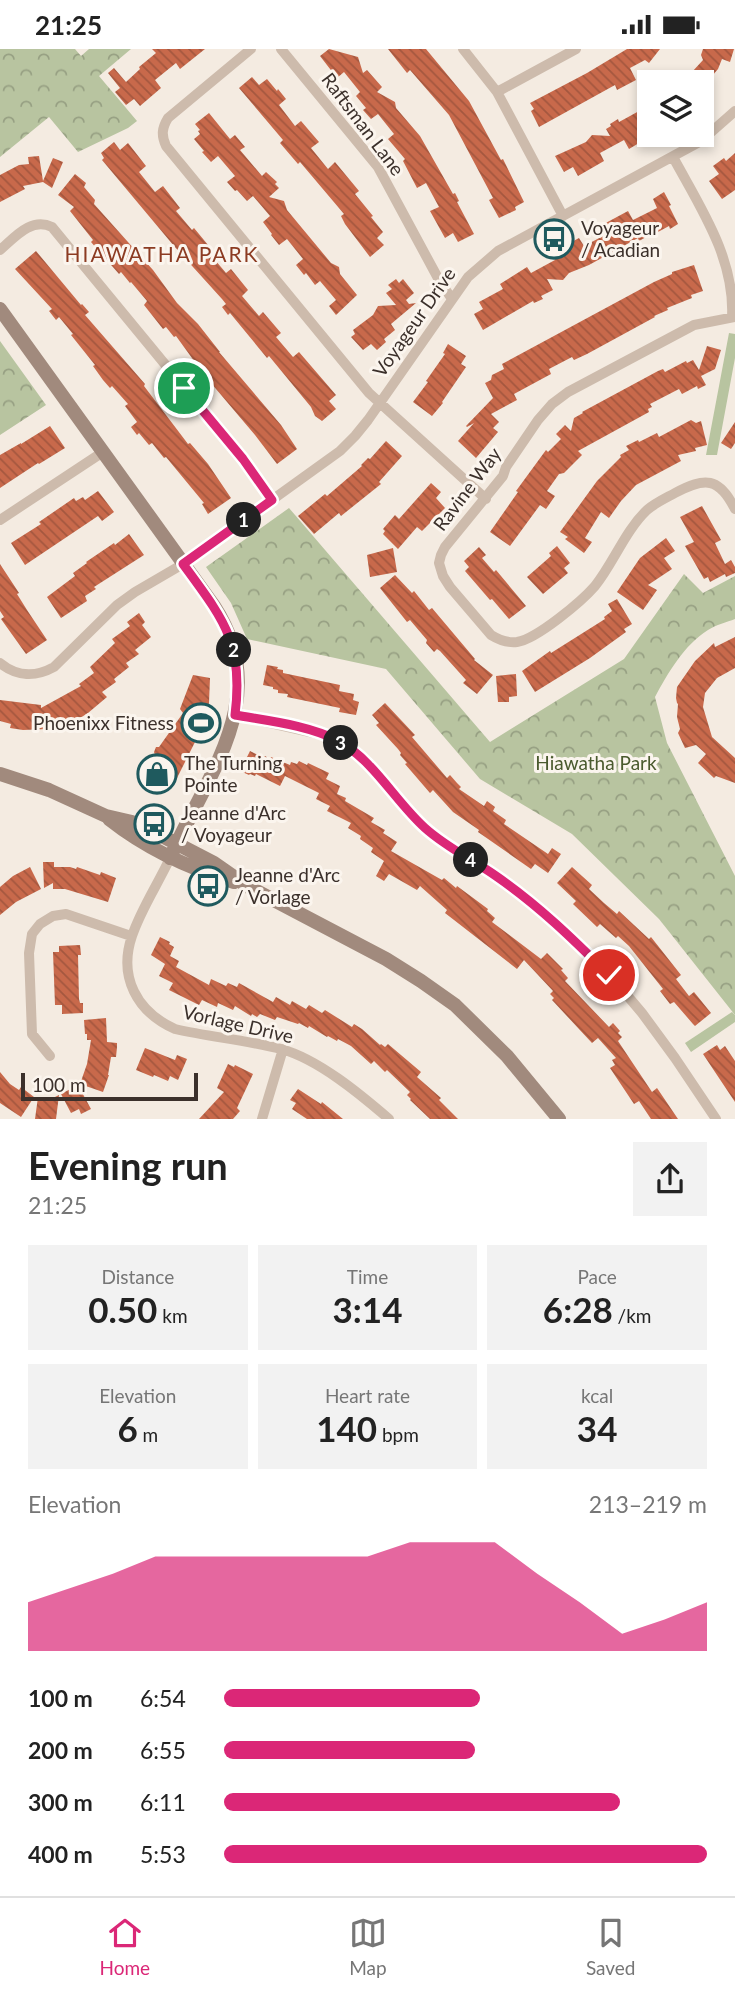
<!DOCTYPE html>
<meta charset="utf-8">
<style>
:root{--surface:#fff;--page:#f2f2f2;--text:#222;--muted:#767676;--line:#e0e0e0;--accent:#db2777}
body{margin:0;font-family:Lato,sans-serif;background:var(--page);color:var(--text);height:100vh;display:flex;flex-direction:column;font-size:26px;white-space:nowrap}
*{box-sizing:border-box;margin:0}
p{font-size:23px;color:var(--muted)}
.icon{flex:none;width:38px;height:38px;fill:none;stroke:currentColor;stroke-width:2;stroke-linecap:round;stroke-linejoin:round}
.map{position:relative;height:1070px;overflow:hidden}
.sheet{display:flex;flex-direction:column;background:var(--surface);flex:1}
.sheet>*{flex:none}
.tools{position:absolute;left:637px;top:21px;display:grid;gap:14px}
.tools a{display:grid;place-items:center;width:77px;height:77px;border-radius:0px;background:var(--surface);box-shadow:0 4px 10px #0003;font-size:35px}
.scale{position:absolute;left:21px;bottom:18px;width:177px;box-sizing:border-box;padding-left:7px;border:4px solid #3b302b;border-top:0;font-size:19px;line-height:24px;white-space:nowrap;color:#3b302b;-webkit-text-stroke:5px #fbf5ee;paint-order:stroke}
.pin{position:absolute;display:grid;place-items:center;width:60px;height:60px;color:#fff;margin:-30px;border:4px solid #fff;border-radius:50%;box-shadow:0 2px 7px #0007}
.km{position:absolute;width:35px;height:35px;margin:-18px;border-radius:50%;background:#222;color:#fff;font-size:19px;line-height:35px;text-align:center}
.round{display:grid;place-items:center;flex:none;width:74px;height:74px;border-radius:0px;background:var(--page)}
.summary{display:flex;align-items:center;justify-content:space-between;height:119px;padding:0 28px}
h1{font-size:38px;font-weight:700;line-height:52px}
.stats{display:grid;grid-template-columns:repeat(3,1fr);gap:10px;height:119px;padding:7px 28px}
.stats div{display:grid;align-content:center;border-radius:0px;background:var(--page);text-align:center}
.stats b{font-size:35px;font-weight:700}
.stats small{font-size:19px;font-weight:400}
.stats p{font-size:19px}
.chart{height:196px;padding:14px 28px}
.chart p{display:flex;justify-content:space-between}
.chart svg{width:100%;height:126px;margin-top:7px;fill:var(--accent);opacity:.7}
ul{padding:0 28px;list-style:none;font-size:23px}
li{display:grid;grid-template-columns:112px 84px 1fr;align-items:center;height:52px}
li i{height:18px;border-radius:9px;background:var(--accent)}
.status{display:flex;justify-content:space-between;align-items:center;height:49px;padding:0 35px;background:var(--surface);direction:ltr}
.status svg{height:19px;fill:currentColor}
.tabs{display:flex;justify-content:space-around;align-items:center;height:98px;border-top:2px solid var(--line);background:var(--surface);font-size:19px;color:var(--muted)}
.tabs a{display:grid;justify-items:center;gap:4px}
.tabs .current{color:var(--accent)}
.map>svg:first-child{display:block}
</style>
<div class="status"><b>21:25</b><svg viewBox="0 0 49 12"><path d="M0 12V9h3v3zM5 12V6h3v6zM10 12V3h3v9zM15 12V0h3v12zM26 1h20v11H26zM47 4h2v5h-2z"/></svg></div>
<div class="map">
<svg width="735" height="1070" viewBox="0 0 735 1070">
<defs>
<pattern id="park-crowns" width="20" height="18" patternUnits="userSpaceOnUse" patternTransform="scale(1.75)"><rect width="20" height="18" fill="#b8c4a0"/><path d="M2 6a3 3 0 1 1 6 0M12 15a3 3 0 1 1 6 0" fill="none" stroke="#97a083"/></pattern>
<pattern id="building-back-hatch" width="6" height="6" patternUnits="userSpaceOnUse" patternTransform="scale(1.75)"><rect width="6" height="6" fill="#c8694b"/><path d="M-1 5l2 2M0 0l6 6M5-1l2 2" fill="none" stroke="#a4573f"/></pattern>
</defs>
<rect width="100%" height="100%" fill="#f4ebe1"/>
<path fill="#b8c4a0" d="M729,284L735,285V309L717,406H706Z
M732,963L735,966V973L691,1003L685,994Z"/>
<path fill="url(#park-crowns)" d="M0,0H75L81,7L89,0H131L99,27L137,72L128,79L78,103L49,68L0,108Z
M0,292L46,356L0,386Z
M289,459L490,693L624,610L684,525L703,544L735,527V570C727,573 716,576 708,581C684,596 668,624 655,648L667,694L735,827V966L659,870L572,785L480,730L386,620L247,590L231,554L206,518Z"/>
<path fill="url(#building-back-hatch)" d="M152,0H205L180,20L176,14L155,31L161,39L140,57L134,50L126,56L115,43L120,39L108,24L114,19L126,33L140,20L139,18L156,4Z
M329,0L358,8L363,24L367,21L382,38L377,43L395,53L396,59L420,87L453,145L455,144L459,152L457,153L474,185L458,193L453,184L445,189L430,162L439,158L426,134L417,139L403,112L405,110L388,90L394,85L378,65L371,70L363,61L366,59L356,47L360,43L344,23L337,29L320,7Z
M388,0H426L469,52L501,111L503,110L524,153L515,158L516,161L499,169L489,151L493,149L449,66L410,21L407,24Z
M627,0H660L649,14L645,11L630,19L636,31L617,41L615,36L539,78L531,62L534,60L530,54L587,24Z
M703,0H734L730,13L722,10L718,20L707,33H684L686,30L684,28L690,21L692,23L703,11L701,6Z
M252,28L259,36L267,30L277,42L278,40L286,50L279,56L295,77L301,72L319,93L311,99L328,120L335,113L359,142L355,145L373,167L371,168L383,183L377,189L384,196L370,208L345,175L341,167L344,165L300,113L298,115L280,94L283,91L239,39Z
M646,55L647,58L649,57V88L629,100L624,91L600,104L604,112L578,127L573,118L564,123L555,107L586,93L592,86L610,87L606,80L611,77L610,75L618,70L619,73L630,67L639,62L638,59Z
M209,64L230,90L235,86L245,98L240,101L262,127L266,123L277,133L275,135L279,139L269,148L284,152L287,161L331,214L339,218L340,225L357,246L336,266L329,257L336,251L320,232L315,236L306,224L304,226L296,216L303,210L287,190L279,196L271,186L272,185L263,173L270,167L259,154L253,147L247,152L237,141L235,142L227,133L235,127L218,107L211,113L202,103L204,102L194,90L200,85L198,82L200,81L195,75Z
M114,93L120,101L128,94L146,117L139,123L155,143L163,137L180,159L176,162L192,181L194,179L213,202L210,205L226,224L231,220L248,241L242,247L259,267L263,263L281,284L276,288L293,308L299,303L336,346L329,352L336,360L322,372L315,367L311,358L269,307L267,309L230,264L228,266L222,258L226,255L222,250L174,197L102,111L104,109L101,104Z
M735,104V141L722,150L709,132L719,125L713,117L724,109L726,112Z
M39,107L43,132L53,109L63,113L52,139L43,133L23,137L25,140L0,153V126L19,116L29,115L28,108Z
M75,125L86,134L84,138L95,151L94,155L153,221L177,254L198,275L220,303H219L281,376L297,400L277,415L255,386L205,327L176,287L174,288L166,278L163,280L144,256L147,252L131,233L130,234L121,223L119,225L91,193L93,191L70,162L74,158L58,146Z
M664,143L671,156L669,157L678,175L670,180L669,177L658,183L657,182L639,192L638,189L589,216L569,224L563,231L547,230L553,241L541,247L543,250L534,254L533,252L483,281L474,265L483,260L479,253L503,240L500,235L527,218L531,224L555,211L551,204L579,189L584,197L607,185L602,176L628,162L633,171L657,159L653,150Z
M36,202L81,256L82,255L89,263L85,266L145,335L144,337L188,395L190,394L208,415L231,449L208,465L202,455L204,454L166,408L164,409L152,394L149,396L139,384L137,386L131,378L137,373L125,357L128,355L112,337L110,339L103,331L93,317L95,316L71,286L73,285L59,268L56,271L49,262L52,260L15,220Z
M694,216L703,242L691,246L692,249L667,259L668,261L654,267L655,268L587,305L574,311L572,308L549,320L551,325L514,345L517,351L491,365L499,373L493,379L498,383L476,409L458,392L474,374L467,378L466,377L493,349L485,334L491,331L492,326L504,320L502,315L654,233L672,225V223Z
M396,230L399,234L403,230L414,244L406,251L409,255L416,254L391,275L395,281L384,290L386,293L377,301L371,295L363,301L351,288L355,285L353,281L373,266L378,257L396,256L386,244L392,240L388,236Z
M448,295L466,307L461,315L466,318L442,353L443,354L432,367L413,353L428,333L426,332L445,305L443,304Z
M707,297L721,301L715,320L701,327L706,336L698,340L697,337L682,345L679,340L650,355L652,358L648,360L649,363L578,402L582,406L564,424L559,425L547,442L555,447L546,460L540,456L510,497L490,483L518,443L516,442L546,401L548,403L561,390L556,385L565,376L571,382L574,369L583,364L582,363L658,322L663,320L665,323L686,312L687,314L693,311L699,321Z
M691,371L696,374L701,372L707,396L695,399L696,402L678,406L681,412L636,436L621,452L609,469L601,463L585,489L592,493L584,504L565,490L568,488L560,483L597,432L621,408L620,406L629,401L626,397L638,391L639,393L657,384L659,388Z
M735,373V394L731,400L721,394Z
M50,377L65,399L39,415L38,414L0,439V406L21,394V395Z
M386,392L402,407L379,433L381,435L341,467L339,464L314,485L298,467L325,445L327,447L362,417L361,416L368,409L370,410Z
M431,434L441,443L436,449L445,459L422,482L417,478L398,500L383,485L385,482L383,480L395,466L399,470Z
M98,442L114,463L102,472L98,467L25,516L11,494L41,475L39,473L74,449L76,452L83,448L85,451Z
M702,457L721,491L715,494L725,515L731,511L735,518V524L726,528L725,525L710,533L708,528L704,530L685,497L694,493L680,468Z
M129,485L144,506L94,538L96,540L85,547L87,552L61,569L47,548L75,527L73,524L87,514L86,513L114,494L115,496Z
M666,489L675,502L664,509L672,520L648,536L657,541L643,561L617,543L640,509Z
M557,497L570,514L564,519L568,524L543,545L527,528L551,507L549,504Z
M479,498L486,506L482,509L494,523L496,521L526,557L509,570L492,550L490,551L465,522L469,518L464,512Z
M393,499L397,523L370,528L367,506Z
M0,515L19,544L17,545L27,561L47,591L26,605L1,570L4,568L0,562Z
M395,526L412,544L414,542L429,561L432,559L475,610L474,611L493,626L477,645L463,634L466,631L440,602L437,600L434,603L426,594L427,591L410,571L407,573L380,539Z
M617,550L632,575L624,580L626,583L590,609L535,643L522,622L550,602L551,604L605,570L604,568L612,562L608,555Z
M139,564L145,573L142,576L151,588L135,601L139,605L126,614L129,618L114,630L116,633L102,643L107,648L88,664L64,679L61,673L48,680L23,681L10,679L11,675L0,672V651L41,656V659L81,637L79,635L94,624L90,618L115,594L112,590L130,577L127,573Z
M735,588V619L717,629L705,644L703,658L712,688L735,709V734L716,727L714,729L698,714L706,705L696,696L685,699L678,684L680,680L677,668L678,655L677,654L676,649L677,638L695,612L714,594L715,598Z
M267,616L278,618L277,620L283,621V624L340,636L339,642L354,645L353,651L359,653L356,666L339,663L340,659L287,648L288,645L278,644V641L273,640V638L263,636Z
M516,625L517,647L509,648V653H498L496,627Z
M193,626L210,629L209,654L201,681L174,735L160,740L157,732L141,738L150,711L155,706L154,703L156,698H159L183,664L180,660Z
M385,654L415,686L412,688L447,729L450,726L457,734L461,738L459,740L484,757L487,752L495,758L493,762L506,771L504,775L548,805L552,799L561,805L548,824L535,815L531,820L478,783L479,781L453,763L433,741L430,744L405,715L407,714L400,706L401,704L398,700L376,676L379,674L372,666Z
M250,702L264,709L265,707L270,710L271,708L290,716L291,713L297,715L299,712L307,716L308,714L329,724L326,730L340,737L337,745L346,749L345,752L374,769L371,773L385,781L383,784L397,793L391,802L442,831L444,829L456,839L457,837L488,860L487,862L495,869L492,873L541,910L547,904L563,920L561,921L568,929L565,932L609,978L613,974L620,982L618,984L622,988L618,992L652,1043L657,1039L678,1070H651L639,1052L634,1055L610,1019L615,1016L612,1011L616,1009L598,989L592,994L552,951L554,949L550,945L553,942L524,911L517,920L445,864L447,861L420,837L417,841L389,825L384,832L376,827L384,812L371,803L373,799L360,790L361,787L348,779L351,774L327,762L330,757L316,750L319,744L285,727L280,737L256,725L255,727L250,725L249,726L240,722Z
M43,813H54V818H70L76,820L77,818L100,826L101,823L116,829L108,853L65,840H53V834L44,839Z
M30,818L41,840L16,853L0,866V838L13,827Z
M572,818L592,836L589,840L604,854L617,865L619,862L649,890L651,888L681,926L676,930L689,947L694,943L711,964L695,977L693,975L674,953L670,955L660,942L663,940L629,897L618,887L616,889L600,875L597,878L573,855L576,852L557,834Z
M160,888L170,893L169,895L174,898L170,907L179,912L176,918L209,936L211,930L226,937L228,934L237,938L239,934L273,953L276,948L290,956L292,952L306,960L309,956L322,964L325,961L352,978L354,975L362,980L380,996L381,995L385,998L388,995L421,1023L417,1028L441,1049L439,1051L458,1070H430L410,1051L411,1050L407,1046L410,1043L387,1021L385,1023L374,1012L371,1015L351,997L338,990L337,992L328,987L327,988L309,977L308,979L299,974L298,975L277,968L275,971L260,965L257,968L252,965L251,967L235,957L233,961L218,954L217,958L202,951L199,956L169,941L173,934L159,927L165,915L151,906Z
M80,896L81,906H78L79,950L80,954H83V964L62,965V956H55L53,903H59V897Z
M106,969L107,993L117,994V998L116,1008H111L108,1026H109L103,1043L80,1035L87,1015L91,991H87V985H85L84,971Z
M717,996L720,1001L725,997L735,1012V1053L703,1005Z
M145,999L175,1011L177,1006L187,1010L178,1031L170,1027L168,1032L154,1026L153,1028L136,1021Z
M228,1015L234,1018L235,1016L253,1025L237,1059L240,1062L233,1070H199L224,1043L217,1039Z
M0,1023L10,1035L19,1041L21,1038L34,1048L21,1068L0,1054Z
M78,1036L91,1060L81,1065L79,1060L71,1064L61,1045Z
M298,1040L321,1055L322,1053L343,1070H307L292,1060L296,1054L290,1051Z
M59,1046L56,1070H35L38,1048L51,1050Z"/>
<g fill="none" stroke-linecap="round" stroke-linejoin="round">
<path stroke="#cdbbac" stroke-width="10" d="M251,0L168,69C162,79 161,86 166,97L369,344L486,450
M281,0L378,118L439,231L452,250
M463,0L497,43L563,167
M497,43L576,0
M673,108C700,158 735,209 732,268
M0,201C15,188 31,168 52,178L243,410L272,451
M735,268L694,276L568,343L552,355L538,371L506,418L503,427L445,498L441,506L439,514L443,527L450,538L491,586C499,591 508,594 517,593C537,590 582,552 595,537C614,513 625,482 647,461C655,454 666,449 675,444C705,428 719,428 735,460
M0,471L103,403
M0,614C17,628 36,628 54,618L117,556L135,543L183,515L340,402L355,387L368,371L468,228L498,202L701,92L735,62
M235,666L323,686L336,691L359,706L428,782L496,827L546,865L571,888L609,925L642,964L675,1009L716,1070
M170,809C158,835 141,860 132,887C118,928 137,963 175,980C210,988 246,991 281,1000C318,1010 360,1045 389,1070
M50,1007L32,985L29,904L32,885L40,875L53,867L66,865L131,887
M262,1070L283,1000"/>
<path stroke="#a18a7d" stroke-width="14" d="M0,260L214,557C274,649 207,725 170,809
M0,725L49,741L106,767L132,773L162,787L214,814L247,837L386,910L421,932L455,956L507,1007L559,1070
M109,770C147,800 188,819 234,833"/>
</g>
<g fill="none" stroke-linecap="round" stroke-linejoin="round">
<g stroke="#fff" stroke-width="14">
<path id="route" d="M184,339L243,410L272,451L183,515C224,571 244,594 235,666C269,672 308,676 339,692C375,713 395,752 425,779C446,798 473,811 496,827C538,856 573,890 609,926"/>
</g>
<use href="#route" stroke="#db2777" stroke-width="9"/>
</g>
<defs>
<g id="bus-ring" transform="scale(2.0125)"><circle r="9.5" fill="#fbf5ee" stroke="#1f5a5e" stroke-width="1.5"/><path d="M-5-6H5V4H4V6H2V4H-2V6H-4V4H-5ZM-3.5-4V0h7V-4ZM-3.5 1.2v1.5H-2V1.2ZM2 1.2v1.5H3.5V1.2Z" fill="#1f5a5e"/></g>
<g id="stadium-ring" transform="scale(2.0125)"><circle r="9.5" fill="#fbf5ee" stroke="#1f5a5e" stroke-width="1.5"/><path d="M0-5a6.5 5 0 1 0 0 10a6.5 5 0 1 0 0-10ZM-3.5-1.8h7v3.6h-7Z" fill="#1f5a5e"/></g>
<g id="shop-ring" transform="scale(2.0125)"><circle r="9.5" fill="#fbf5ee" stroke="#1f5a5e" stroke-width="1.5"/><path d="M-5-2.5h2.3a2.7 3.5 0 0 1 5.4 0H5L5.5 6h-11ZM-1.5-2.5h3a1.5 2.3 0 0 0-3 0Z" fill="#1f5a5e"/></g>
</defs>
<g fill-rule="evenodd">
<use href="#bus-ring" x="554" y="190"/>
<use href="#stadium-ring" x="201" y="674"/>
<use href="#shop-ring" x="157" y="725"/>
<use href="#bus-ring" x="154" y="775"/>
<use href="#bus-ring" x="208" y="837"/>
</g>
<g text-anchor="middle" stroke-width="6" stroke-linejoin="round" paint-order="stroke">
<g font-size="19" fill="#3b302b" stroke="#fbf5ee">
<text transform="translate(363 75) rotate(53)" y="7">Raftsman Lane</text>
<text transform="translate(414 273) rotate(-55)" y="7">Voyageur Drive</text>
<text transform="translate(467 440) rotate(-53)" y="7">Ravine Way</text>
<text transform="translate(238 975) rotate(13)" y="7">Vorlage Drive</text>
</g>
<g font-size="19" fill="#3b302b" stroke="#fbf5ee" text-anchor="start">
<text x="581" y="186">Voyageur<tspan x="581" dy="22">/ Acadian</tspan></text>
<text x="174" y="681" text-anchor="end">Phoenixx Fitness</text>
<text x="184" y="721">The Turning<tspan x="184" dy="22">Pointe</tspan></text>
<text x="181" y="771">Jeanne d'Arc<tspan x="181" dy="22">/ Voyageur</tspan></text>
<text x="235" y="833">Jeanne d'Arc<tspan x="235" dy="22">/ Vorlage</tspan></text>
</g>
<g font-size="19" fill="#4a5a2e" stroke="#fbf5ee">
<text x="596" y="721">Hiawatha Park</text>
</g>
<g font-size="21" letter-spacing="2" fill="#8c3b22" stroke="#fbf5ee">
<text x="162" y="213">HIAWATHA PARK</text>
</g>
</g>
</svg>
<div class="tools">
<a><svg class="icon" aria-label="layers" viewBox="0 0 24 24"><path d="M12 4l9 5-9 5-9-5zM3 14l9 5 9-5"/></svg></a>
</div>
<div class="scale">100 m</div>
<div class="pin" style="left:184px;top:339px;background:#1e9e55"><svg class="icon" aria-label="arrive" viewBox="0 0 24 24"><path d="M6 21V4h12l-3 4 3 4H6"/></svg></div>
<div class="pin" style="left:609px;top:926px;background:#d93025"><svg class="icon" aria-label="check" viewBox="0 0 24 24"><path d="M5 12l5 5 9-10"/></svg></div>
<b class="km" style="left:244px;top:471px">1</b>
<b class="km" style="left:234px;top:601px">2</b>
<b class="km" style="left:341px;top:694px">3</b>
<b class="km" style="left:471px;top:811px">4</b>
</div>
<section class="sheet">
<div class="summary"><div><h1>Evening run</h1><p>21:25</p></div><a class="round"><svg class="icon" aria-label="share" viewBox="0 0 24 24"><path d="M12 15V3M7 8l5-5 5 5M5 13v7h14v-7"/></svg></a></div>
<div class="stats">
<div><p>Distance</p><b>0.50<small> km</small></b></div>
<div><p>Time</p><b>3:14</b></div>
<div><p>Pace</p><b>6:28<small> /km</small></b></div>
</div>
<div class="stats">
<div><p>Elevation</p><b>6<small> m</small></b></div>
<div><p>Heart rate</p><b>140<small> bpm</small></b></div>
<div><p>kcal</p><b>34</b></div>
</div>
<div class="chart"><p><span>Elevation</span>213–219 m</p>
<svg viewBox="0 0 160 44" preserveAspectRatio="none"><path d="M0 44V27L10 22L20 17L30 11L40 11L50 11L60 11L70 11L80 11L90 6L100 6L110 6L120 17L130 27L140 38L150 33L160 27V44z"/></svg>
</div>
<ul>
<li><b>100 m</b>6:54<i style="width:53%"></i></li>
<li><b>200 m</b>6:55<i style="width:52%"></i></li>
<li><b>300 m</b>6:11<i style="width:82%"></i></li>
<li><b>400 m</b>5:53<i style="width:100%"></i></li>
</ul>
</section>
<nav class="tabs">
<a class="current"><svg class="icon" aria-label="home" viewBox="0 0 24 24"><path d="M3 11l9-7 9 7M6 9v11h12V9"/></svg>Home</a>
<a><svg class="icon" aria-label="map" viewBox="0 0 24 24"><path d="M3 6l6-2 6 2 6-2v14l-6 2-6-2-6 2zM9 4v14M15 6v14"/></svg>Map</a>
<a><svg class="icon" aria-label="saved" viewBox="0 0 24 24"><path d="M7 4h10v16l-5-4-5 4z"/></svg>Saved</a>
</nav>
